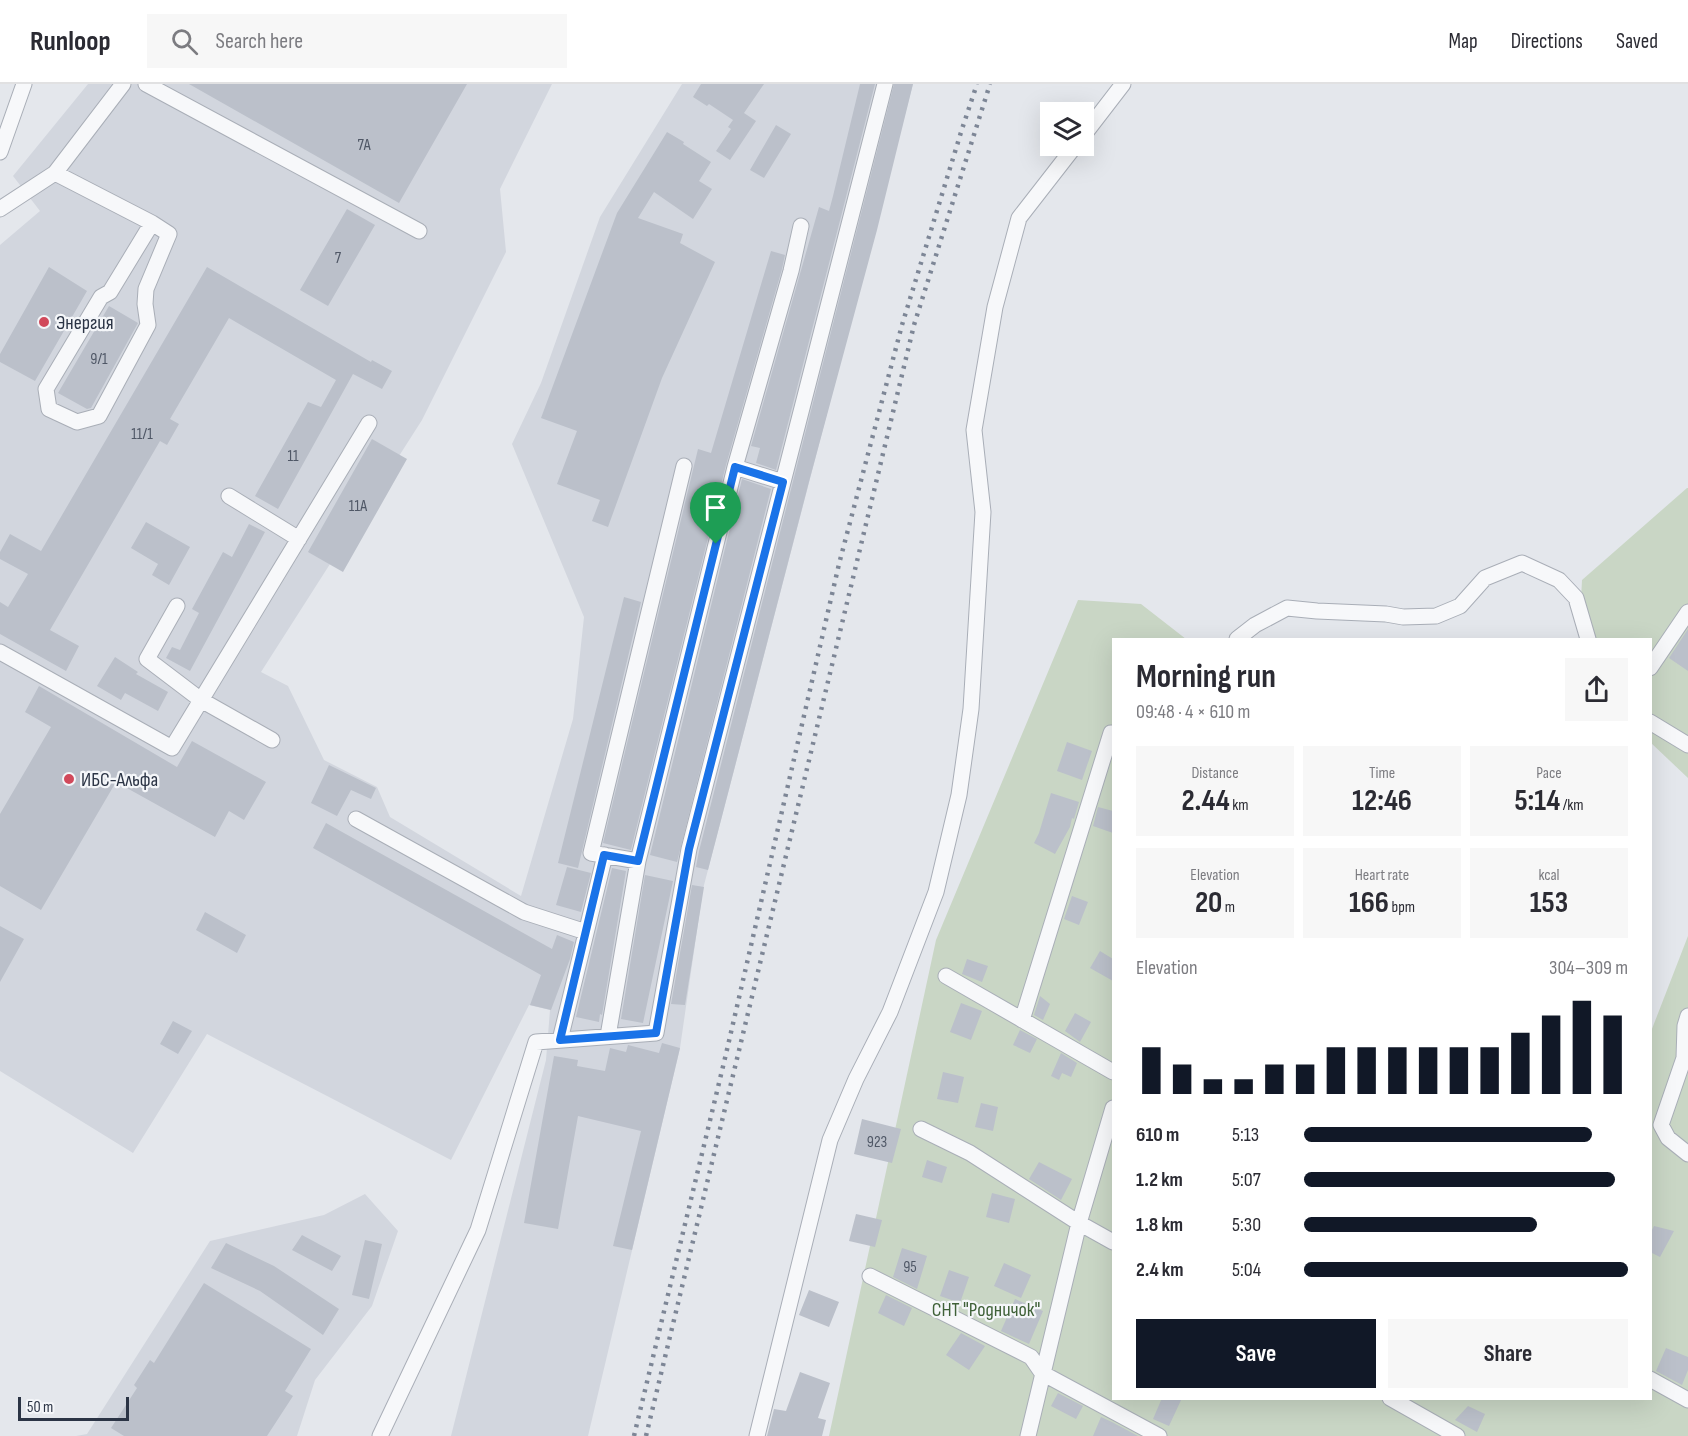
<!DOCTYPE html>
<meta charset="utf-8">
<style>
:root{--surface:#fff;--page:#f7f7f7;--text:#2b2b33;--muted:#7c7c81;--line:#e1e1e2;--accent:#111827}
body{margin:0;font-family:"Sofia Sans Condensed",sans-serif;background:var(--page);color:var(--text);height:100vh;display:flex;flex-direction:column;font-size:22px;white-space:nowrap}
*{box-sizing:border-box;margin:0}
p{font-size:20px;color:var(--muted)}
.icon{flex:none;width:33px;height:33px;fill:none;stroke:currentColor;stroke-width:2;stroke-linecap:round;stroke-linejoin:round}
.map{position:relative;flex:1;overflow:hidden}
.side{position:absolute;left:1112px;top:554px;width:540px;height:762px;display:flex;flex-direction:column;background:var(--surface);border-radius:0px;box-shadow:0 6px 24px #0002}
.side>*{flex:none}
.controls{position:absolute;left:1040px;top:18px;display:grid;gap:12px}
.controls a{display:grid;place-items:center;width:54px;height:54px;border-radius:0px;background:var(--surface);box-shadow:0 6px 24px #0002;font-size:30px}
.scale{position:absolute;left:18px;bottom:15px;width:111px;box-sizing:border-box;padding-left:6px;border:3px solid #2b3445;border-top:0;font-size:16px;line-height:21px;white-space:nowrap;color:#2b3445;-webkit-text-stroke:4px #f4f6f9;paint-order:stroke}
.pin{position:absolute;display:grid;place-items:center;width:51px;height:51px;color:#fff;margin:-62px -26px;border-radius:50% 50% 50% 0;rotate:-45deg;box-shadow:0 0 6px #0007}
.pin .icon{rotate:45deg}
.round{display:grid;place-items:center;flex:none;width:63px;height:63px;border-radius:0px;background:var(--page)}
.summary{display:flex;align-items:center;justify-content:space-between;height:102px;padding:0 24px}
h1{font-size:33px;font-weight:700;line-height:45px}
.stats{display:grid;grid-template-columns:repeat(3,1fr);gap:9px;height:102px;padding:6px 24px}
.stats div{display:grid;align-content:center;border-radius:0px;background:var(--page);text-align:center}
.stats b{font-size:30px;font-weight:700}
.stats small{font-size:16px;font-weight:400}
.stats p{font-size:16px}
.chart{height:168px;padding:12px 24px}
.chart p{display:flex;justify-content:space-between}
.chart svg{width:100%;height:108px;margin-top:6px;stroke:var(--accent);stroke-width:6}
.cta{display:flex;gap:12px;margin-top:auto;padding:12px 24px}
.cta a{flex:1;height:69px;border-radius:0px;background:var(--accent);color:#fff;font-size:24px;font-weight:700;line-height:69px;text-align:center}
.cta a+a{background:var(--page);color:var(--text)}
ul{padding:0 24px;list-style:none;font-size:20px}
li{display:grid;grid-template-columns:96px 72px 1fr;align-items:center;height:45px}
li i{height:15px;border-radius:8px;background:var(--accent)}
header{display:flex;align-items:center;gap:36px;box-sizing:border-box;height:84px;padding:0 30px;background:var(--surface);border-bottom:2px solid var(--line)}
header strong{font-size:28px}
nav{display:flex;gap:33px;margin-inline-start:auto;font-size:21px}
.search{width:420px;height:54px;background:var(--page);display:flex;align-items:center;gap:15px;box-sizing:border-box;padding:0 21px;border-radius:0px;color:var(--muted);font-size:22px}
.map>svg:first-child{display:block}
</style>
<header>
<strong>Runloop</strong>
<div class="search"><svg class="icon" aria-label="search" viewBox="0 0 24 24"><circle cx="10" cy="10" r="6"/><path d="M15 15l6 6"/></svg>Search here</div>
<nav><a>Map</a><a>Directions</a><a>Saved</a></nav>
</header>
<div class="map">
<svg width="1688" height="1352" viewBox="0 0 1688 1352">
<rect width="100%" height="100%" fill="#e4e7ec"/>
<path fill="#d2d6de" d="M88,0H552L500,105L506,168L422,336L261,588L288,602L324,676L377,703L390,733L521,812L573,635L584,533L512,360L541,299L600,133L682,0H913L703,805L680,964L588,1352H451L546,976L550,926L529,921L451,1076L207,950L133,1069L0,987V161L40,127L13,92Z
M365,1110L398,1147L372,1222L315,1296L297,1352H76L87,1350L210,1157L324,1131Z"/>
<path fill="#c9d6c5" d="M1687,404H1688V694L1650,658V555H1579L1582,496Z
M1078,516L1141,520L1186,555H1113V1314H1650V950L1688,852V1352H829L936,856Z"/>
<path fill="#bbc0ca" d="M189,0H467L399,119Z
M701,0H764L744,29L756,37L730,76L716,67L731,45L728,43L733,36L709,20L707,22L693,13Z
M860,0H875L776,386L756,379L760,364L751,362L819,123L829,127L833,112Z
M894,0H913L877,146L810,394L708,786L696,783L699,767Z
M776,41L791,50L764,94L750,86Z
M667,48L684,58L683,60L711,78L699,97L712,105L693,135L654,108L638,134L683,150L680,159L715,178L662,294L608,443L592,437L600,416L557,400L577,347L541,334L617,129Z
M347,125L375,141L328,222L300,206Z
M771,167L785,171L782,185L726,381L631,766L603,759L698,365L711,369Z
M49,183L87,207L35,297L0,278V270Z
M207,183L371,278L372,276L392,287L382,305L353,290L278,425L255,412L308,318L321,323L336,296L229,234L170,335L179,340L167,361L160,357L50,546L79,562L66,587L0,550V518L8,523L28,490L0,475V468L10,450L41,467Z
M109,222L138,239L91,324L87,325L58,309Z
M372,355L407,375L343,488L308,468Z
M742,395L771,405L677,778L650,771Z
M146,438L190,463L169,501L152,491L158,480L131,464Z
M249,440L265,448L190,587L166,574L172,563L180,566L199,529L192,525L223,468L232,473Z
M624,513L641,518L578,784L558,779Z
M1688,545V587L1669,574Z
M115,573L138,588L136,590L168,608L158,627L125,609L121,616L97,602Z
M39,602L177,683L192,657L266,698L244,736L229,727L215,753L116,698L41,826L0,802V730L51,643L25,628Z
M1067,658L1092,667L1082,696L1057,687Z
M329,681L376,704L371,715L351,706L337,732L311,719Z
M1051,709L1079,718L1074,735L1072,734L1070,743L1055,770L1034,759L1039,749Z
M1098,723L1113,727V749L1093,742Z
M326,739L552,865L557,851L574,858L570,875L551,926L530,921L541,891L313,764Z
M567,783L591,789L581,828L556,821Z
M612,784L626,787L602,931L600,930L599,938L576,933Z
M645,791L673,797L643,939L621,935Z
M692,801L704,803L685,921L671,920Z
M1072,812L1088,818L1079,841L1064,835Z
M205,828L246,851L237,869L196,846Z
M0,842L24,855L0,898Z
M1100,867L1113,875V897L1090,884Z
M967,875L988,882L982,898L962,890Z
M1040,912L1050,920L1043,936L1034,931Z
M961,919L982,927L971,956L950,948Z
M1075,929L1091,938L1080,958L1065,947Z
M173,937L192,947L178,970L160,960Z
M1020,946L1037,955L1030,969L1013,961Z
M662,959L680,964L632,1166L613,1162L641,1047L578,1032L558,1145L524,1139L554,972L578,976L577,982L605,987L610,964L626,968L628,961L659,969Z
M1061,969L1077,979L1071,993L1062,989L1059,996L1051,992Z
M943,988L964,993L958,1019L937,1015Z
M981,1019L998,1023L993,1047L975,1043Z
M862,1035L901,1045L892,1079L854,1070Z
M927,1076L947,1083L942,1099L922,1093Z
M1039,1078L1072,1095L1061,1116L1029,1095Z
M992,1109L1015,1115L1009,1139L986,1133Z
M856,1130L882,1136L875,1163L849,1157Z
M1654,1142L1674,1147L1660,1173L1650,1168V1150Z
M302,1151L341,1172L332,1187L292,1166Z
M365,1156L382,1160L369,1215L352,1211Z
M226,1159L274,1182L339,1225L323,1251L260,1207L211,1184Z
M902,1164L927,1172L917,1205L893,1193Z
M1004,1179L1031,1191L1021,1214L994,1202Z
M949,1186L969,1193L960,1219L940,1212Z
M204,1199L311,1265L285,1307L293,1312L267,1352H124L111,1344L137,1304L134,1301L150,1276L154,1279Z
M809,1206L839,1218L829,1243L799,1231Z
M886,1211L912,1224L904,1242L878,1229Z
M1015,1215L1043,1227L1029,1260L1001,1247Z
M961,1249L985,1262L969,1286L946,1271Z
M1666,1264L1688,1273V1286L1682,1301L1656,1287Z
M800,1288L830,1299L818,1334L826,1336L822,1352H767L774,1325L786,1327Z
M1058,1309L1083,1322L1076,1335L1051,1322Z
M1162,1314H1182L1169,1342L1153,1335Z
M1468,1322L1485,1330L1477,1348L1455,1336Z
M1101,1333L1112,1338L1138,1352H1093Z"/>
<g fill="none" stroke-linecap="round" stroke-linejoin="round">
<g stroke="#a9aeb7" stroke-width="17">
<path id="minor" d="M146,0L419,147
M1083,52L1123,0
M0,68L24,0
M55,89L152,139L169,150L146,205L145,220L148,241L99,332L77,338L49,325L46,305L101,213L110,208L152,139
M0,125L55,89L123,0
M735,383L791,187L801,142
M229,412L299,455
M177,522L147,575L201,616L272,656
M1237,555L1255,541L1287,524L1317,527L1386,530L1403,533L1436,532L1460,522L1485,494L1522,479L1559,496L1576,514L1588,555
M0,568L172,664L369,339
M1650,584L1688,528
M1650,638L1688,661
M356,735L524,828L586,848
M638,777L591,769L684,382
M946,892L1113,988
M1688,932L1685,942L1684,974L1661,1041L1668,1054L1688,1070
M1022,936L1111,649H1113
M608,952L638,777L735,383L783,398
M560,956L605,771
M921,1045L970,1069L1079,1139L1113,1158
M870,1192L1031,1273L1042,1289L1159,1352
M1650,1295L1688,1316
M1390,1314L1457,1352
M380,1352L478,1146L536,958L656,949L689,765L885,0
M757,1352L830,1056L856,995L890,928L936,808L959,711L971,625L983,428L974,346L995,223L1019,134L1075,62
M1028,1352L1079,1139L1113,1024"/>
</g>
<use href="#minor" stroke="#f7f8fa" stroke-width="15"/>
<path stroke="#7d8696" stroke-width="4.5" stroke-dasharray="3 6" stroke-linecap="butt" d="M634,1352L726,970L839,480L902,241L962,45L977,0
M646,1352L914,241L990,0"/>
</g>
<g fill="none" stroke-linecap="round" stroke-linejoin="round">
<g stroke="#fff" stroke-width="12">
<path id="route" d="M735,383L783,398L689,765L656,949L560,956L604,771L638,777Z"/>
</g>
<use href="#route" stroke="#1a73e8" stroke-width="8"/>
</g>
<g fill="#d1495b" stroke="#f4f6f9" stroke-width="2">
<circle cx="44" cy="238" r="6"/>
<circle cx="69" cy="695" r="6"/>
</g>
<g text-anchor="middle" stroke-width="4.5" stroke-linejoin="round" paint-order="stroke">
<g font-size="16" fill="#4f5766">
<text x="364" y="66">7А</text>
<text x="338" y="179">7</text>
<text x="99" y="280">9/1</text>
<text x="142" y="355">11/1</text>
<text x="293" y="377">11</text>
<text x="358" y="427">11А</text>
<text x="877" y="1063">923</text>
<text x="910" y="1188">95</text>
</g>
<g font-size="20" fill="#2b3445" stroke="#f4f6f9" text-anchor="start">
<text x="56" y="245">Энергия</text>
<text x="81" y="702">ИБС-Альфа</text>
</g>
<g font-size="20" fill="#3f6138" stroke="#f4f6f9">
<text x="986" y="1232">СНТ "Родничок"</text>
</g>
</g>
</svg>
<div class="controls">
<a><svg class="icon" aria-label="layers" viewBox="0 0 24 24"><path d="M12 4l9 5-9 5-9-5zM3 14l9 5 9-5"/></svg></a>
</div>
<div class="scale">50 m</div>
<div class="pin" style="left:716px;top:460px;background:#1e9e55"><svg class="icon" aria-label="arrive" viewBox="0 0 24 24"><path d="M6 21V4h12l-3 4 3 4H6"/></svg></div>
<section class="side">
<div class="summary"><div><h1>Morning run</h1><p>09:48 · 4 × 610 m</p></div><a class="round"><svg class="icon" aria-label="share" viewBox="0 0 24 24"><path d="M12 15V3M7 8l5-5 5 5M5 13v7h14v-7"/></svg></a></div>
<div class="stats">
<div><p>Distance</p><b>2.44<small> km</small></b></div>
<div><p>Time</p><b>12:46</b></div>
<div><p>Pace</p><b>5:14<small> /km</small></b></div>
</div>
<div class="stats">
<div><p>Elevation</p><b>20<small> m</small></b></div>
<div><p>Heart rate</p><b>166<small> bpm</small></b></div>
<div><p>kcal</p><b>153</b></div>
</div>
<div class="chart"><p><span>Elevation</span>304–309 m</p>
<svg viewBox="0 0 160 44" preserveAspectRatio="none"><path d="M5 44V25M15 44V32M25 44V38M35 44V38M45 44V32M55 44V32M65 44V25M75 44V25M85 44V25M95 44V25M105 44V25M115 44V25M125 44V19M135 44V12M145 44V6M155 44V12"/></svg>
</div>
<ul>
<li><b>610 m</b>5:13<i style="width:89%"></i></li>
<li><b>1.2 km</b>5:07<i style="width:96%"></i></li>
<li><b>1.8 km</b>5:30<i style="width:72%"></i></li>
<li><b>2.4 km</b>5:04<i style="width:100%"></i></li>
</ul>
<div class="cta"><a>Save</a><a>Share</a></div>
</section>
</div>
